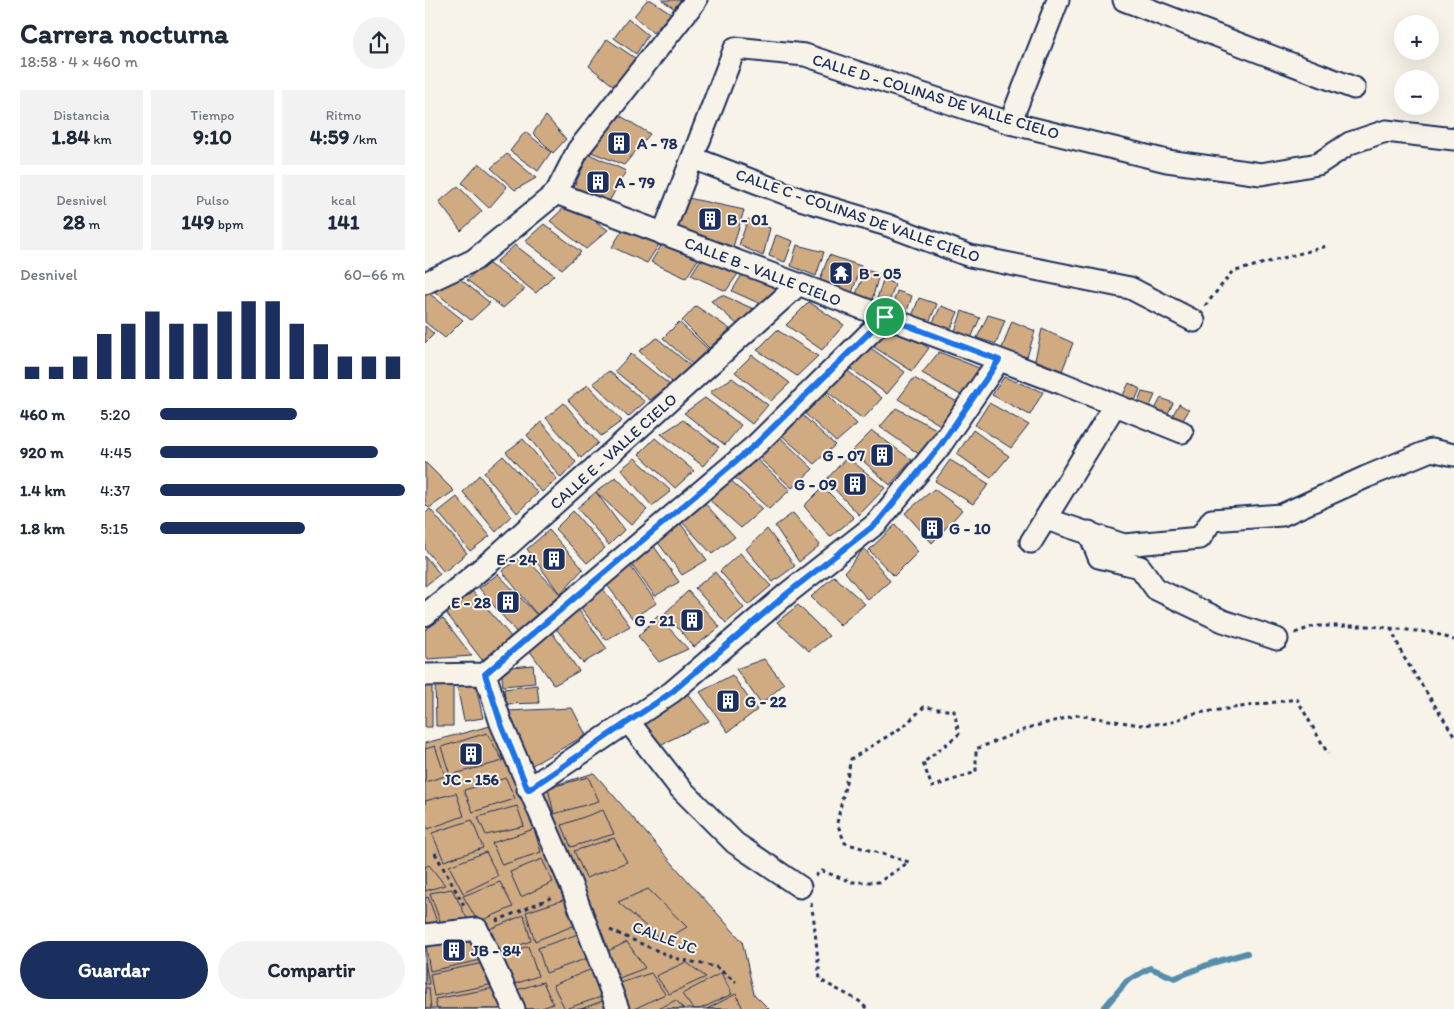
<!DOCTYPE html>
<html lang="es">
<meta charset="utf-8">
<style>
:root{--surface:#fff;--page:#f2f2f3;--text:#1f2937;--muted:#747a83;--accent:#1b2f5e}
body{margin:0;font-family:Itim,sans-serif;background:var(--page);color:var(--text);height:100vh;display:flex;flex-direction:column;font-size:19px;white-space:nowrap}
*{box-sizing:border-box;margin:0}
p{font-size:16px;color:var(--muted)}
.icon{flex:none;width:28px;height:28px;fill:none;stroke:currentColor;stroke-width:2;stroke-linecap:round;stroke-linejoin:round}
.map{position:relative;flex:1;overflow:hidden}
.details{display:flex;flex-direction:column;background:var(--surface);width:425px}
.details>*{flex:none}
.controls{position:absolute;left:969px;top:15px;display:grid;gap:10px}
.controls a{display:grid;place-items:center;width:45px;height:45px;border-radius:50%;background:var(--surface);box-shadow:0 5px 20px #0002;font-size:25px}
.pin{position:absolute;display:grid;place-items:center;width:42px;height:42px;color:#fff;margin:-21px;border:2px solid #fff;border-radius:50%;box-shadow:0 1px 5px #0007}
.round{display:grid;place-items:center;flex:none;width:52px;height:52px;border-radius:26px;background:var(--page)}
.summary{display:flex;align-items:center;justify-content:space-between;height:85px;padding:0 20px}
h1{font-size:28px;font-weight:700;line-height:38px}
.metrics{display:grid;grid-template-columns:repeat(3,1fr);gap:8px;height:85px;padding:5px 20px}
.metrics div{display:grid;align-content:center;border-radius:0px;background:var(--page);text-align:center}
.metrics b{font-size:21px;font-weight:700}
.metrics small{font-size:14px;font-weight:400}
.metrics p{font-size:14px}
.chart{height:140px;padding:10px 20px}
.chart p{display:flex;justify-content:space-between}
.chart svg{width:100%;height:90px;margin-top:5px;stroke:var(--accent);stroke-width:6}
.cta{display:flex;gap:10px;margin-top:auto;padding:10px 20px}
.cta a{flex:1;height:58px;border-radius:30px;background:var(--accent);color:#fff;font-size:20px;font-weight:700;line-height:58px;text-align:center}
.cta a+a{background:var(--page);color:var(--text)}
ul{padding:0 20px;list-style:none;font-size:16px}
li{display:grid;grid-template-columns:80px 60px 1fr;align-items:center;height:38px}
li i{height:12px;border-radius:6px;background:var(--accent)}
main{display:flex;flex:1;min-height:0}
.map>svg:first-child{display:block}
</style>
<main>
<section class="details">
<div class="summary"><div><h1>Carrera nocturna</h1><p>18:58 · 4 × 460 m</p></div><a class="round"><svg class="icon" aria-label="share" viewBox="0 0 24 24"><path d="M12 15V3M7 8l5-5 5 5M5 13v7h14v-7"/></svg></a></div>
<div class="metrics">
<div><p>Distancia</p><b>1.84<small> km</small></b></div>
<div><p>Tiempo</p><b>9:10</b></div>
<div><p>Ritmo</p><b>4:59<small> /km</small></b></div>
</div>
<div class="metrics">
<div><p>Desnivel</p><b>28<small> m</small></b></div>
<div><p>Pulso</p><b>149<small> bpm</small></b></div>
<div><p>kcal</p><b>141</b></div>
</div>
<div class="chart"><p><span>Desnivel</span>60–66 m</p>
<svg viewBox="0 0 160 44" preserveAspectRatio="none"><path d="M5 44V38M15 44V38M25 44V33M35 44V22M45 44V17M55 44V11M65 44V17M75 44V17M85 44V11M95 44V6M105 44V6M115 44V17M125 44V27M135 44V33M145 44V33M155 44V33"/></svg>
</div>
<ul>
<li><b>460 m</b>5:20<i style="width:56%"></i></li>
<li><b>920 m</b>4:45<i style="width:89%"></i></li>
<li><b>1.4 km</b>4:37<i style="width:100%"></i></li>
<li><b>1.8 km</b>5:15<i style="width:59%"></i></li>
</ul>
<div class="cta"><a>Guardar</a><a>Compartir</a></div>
</section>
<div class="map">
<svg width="1029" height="1009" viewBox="0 0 1029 1009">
<rect width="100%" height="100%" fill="#f7f3e8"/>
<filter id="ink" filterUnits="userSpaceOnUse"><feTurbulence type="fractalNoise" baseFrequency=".02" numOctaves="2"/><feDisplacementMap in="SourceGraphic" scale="10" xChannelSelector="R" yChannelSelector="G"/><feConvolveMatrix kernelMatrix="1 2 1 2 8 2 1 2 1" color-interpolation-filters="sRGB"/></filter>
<g filter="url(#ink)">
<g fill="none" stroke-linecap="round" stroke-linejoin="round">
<path stroke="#578dab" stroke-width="6" d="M678,1009L702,981L725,968L750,978L787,963L822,953"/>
</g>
<path fill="#d0ab82" stroke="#1b2f5e" d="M222,0H226L246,13L228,33L209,16Z
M237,0H258L250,9Z
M203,19L223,35L211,54L189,38Z
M182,39L210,58L190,87L164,66Z
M191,113L225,134L199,165L166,152Z
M121,116L141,139L128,153L108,133Z
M100,132L126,152L113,171L85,151Z
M82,154L111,178L90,190L66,168Z
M164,154L201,171L181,207L146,193Z
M54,163L82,187L64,208L37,183Z
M33,186L57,211L36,231L14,202Z
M263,198L319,210L308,247L251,227Z
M144,203L183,230L161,249L125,221Z
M323,219L345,228L338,256L314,245Z
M119,224L156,252L137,269L100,241Z
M200,226L237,240L222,263L187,247Z
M351,235L368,241L360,262L344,256Z
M239,241L276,255L261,278L226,262Z
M90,245L129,275L111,293L71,262Z
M372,245L399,252L391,276L366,266Z
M279,254L317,268L301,291L266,275Z
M404,255L436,266L427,293L395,280Z
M61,262L100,289L78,308L42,280Z
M320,270L357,284L342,307L307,291Z
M441,270L454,274L447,300L431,294Z
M29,274L65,303L46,320L10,292Z
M458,280L470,284L463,306L451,302Z
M0,290L38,320L20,338L0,322Z
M472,291L487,296L480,317L466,310Z
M297,295L331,310L314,326L286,301Z
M494,298L512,304L503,325L486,319Z
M384,302L419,325L397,350L361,325Z
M271,306L305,329L284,348L257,321Z
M516,306L533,312L524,333L506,326Z
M537,311L555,318L546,338L530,331Z
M563,315L580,320L571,344L552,338Z
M587,321L610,331L602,357L576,351Z
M254,322L283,349L267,364L238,338Z
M462,323L504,348L487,371L444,344Z
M0,326L9,334L0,343Z
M617,329L648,343L637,371L610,360Z
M352,330L393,356L372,376L332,350Z
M232,338L267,367L248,383L214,351Z
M440,344L480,372L462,394L423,367Z
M514,352L554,368L539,397L497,373Z
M206,354L245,385L225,400L190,371Z
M327,355L365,383L346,401L310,372Z
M419,368L457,398L438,419L401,391Z
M184,371L220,402L203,417L168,383Z
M579,377L618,392L605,415L567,395Z
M307,378L343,405L327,424L285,392Z
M489,378L534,403L517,426L473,399Z
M704,383L715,389L708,406L695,401Z
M163,385L197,421L176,436L143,400Z
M397,389L432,424L411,442L376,410Z
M717,392L730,395L723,410L712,405Z
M280,398L316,425L300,445L259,413Z
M736,398L748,403L740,420L728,413Z
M139,403L173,443L156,458L121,418Z
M564,403L604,425L586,448L550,425Z
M754,404L764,410L755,425L745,420Z
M471,408L515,431L494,454L455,427Z
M374,412L410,445L389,464L354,433Z
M258,420L294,447L278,466L236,434Z
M116,422L151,462L136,478L102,435Z
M548,430L584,456L566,478L532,454Z
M447,431L487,460L465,485L427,451Z
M353,435L388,469L367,488L332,456Z
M230,438L269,471L250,488L214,454Z
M98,439L132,479L117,492L81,452Z
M78,456L113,493L92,513L59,473Z
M329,457L365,490L344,509L309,477Z
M422,457L460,488L434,515L401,480Z
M210,458L246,491L227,506L196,469Z
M525,460L564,484L548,504L510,481Z
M0,462L29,491L4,508L0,504Z
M54,475L86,516L71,532L38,492Z
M301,476L337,509L316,528L281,497Z
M191,477L222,510L206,525L171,492Z
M398,487L429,518L405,537L379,506Z
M509,489L537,510L507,543L480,513Z
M171,492L199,530L184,545L152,508Z
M32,497L65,536L45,551L13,512Z
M277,500L310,537L287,554L255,520Z
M5,509L42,553L19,572L0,549V514Z
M148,511L180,548L162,563L130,529Z
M368,513L395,545L374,562L350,526Z
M253,520L282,560L257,575L229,537Z
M470,525L493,552L469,576L444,550Z
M342,529L370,566L348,582L321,549Z
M124,530L158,569L135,594L102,549Z
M226,542L254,582L230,596L202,559Z
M439,548L465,581L443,600L420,572Z
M315,553L346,586L323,605L295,571Z
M98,555L135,594L113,616L77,571Z
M0,556L15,574L0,586Z
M203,563L232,603L207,618L179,581Z
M290,572L319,608L301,623L270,588Z
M73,574L113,616L92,633L54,588Z
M409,576L440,604L415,625L386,597Z
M176,586L205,626L181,640L152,603Z
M47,591L88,639L57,660L22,614Z
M263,591L295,627L269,647L240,613Z
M373,605L404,636L384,651L352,622Z
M153,609L182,649L158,663L129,626Z
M233,616L263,649L234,662L213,636Z
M18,618L47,656L3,659L0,654V630Z
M126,631L154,671L129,685L102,647Z
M339,659L359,684L336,704L311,669Z
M108,665L110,683L78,686L76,668Z
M307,675L332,710L303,732L275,692Z
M10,678L28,679V726H11Z
M0,679L7,680V727H0Z
M31,681L50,682L58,718L39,721Z
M112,685L114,703L80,704L79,689Z
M261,692L284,721L235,745L218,720Z
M147,708L161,735L102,768L83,711Z
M73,724L101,794L169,773L255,872L317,941L329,994L344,1009H0V743Z
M62,733L78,761L25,775L16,747Z
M10,746L20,776L0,782V749Z
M163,777L174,801L129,814L123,788Z
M81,778L90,799L48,812L39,790Z
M31,793L39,816L3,829L0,823V801Z
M92,806L99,826L61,835L53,817Z
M178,810L189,834L146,847L137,825Z
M47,820L58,848L19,861L7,833Z
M109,829L116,852L77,865L67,843Z
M189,838L202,862L161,878L149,851Z
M61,852L73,876L38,893L24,866Z
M117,859L128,882L96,897L85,872Z
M4,865L20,885L0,891V867Z
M75,882L88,907L53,922L38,896Z
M27,889L46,926L18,929L5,893Z
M223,889L262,927L238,941L193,902Z
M3,897L15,930L0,931V898Z
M144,898L153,924L110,941L101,912Z
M99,915L106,941L67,955L60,931Z
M50,933L61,959L5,971L0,940Z
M156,933L163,958L121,973L113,948Z
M202,942L220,968L194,978L183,951Z
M103,946L113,976L84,986L69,958Z
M0,962L4,984H0Z
M63,962L74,983L9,996L5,974Z
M261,962L281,977L244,994L231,976Z
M167,969L176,997L140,1009L128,985Z
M226,973L240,994L209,1009H200L192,984Z
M296,973L307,994L275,1009H268L257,994Z
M118,982L128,1004L114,1009H94L88,991Z
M75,987L86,1009H12L10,999Z
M0,988H4L6,1009H0Z
M311,994L318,1009H282Z
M180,1000L183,1009H156Z
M251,1000L259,1009H233Z"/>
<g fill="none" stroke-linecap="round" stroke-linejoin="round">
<g stroke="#1b2f5e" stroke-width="25">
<path id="street" d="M699,0L929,88
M585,123L633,0
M268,158L375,199L462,225L545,256L705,288L769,321
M131,193L636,383L757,432
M238,234L310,48L380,55L585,123L742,161L836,174L893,164L925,143L961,131L1029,139
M0,283L49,260L131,193L153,150L271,0
M621,519L699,545L775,538L787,520L857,515L941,477L1006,450L1029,455
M664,532L674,557L715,567L731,589L798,621L852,639
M606,542L690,405
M0,615L67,560L373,285
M60,674L76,723L146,885L193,1009
M0,675L60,674L331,445L461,317
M203,721L255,788L310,843L375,887
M103,789L247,692L364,592L452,523L515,446L574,360
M0,935L52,929L89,1009"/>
</g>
<path stroke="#1b2f5e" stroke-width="3" stroke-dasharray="4 4" stroke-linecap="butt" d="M780,306L807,272L902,246
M966,628L978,656L1029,735
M870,633L889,626H947L1009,633L1029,640
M10,853L41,909
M390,876L397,871L427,882H454L484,862L420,843L412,823L426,759L479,726L499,707L529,711L534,734L498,763L507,787L551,772V749L606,727L653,715L715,725L745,723L766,714L872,699L903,754
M386,903L389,921L395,980L434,1001L442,1009
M71,921L130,896
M185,930L249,958L291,967L311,982"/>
<use href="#street" stroke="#f7f3e8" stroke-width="21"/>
</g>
</g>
<g fill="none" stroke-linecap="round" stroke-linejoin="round" filter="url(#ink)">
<g stroke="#fff" stroke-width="10">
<path id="route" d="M460,317L574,360L515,446L452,523L364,592L247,692L103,790L76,724L60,674L331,444Z"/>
</g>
<use href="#route" stroke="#1a73e8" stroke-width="6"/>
</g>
<defs>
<g id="building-square" transform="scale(1.25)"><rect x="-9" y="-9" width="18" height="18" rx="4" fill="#1b2f5e" stroke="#f7f3e8"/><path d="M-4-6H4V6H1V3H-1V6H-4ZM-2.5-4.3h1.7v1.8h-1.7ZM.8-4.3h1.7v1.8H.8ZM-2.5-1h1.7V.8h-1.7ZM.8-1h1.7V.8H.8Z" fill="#fff"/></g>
<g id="temple-square" transform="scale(1.25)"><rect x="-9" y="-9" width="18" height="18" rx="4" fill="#1b2f5e" stroke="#f7f3e8"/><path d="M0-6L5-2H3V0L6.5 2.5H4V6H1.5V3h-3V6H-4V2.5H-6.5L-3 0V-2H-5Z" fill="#fff"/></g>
</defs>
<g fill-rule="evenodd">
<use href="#building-square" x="194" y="143"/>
<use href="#building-square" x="173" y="182"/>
<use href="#building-square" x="285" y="219"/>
<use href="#temple-square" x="416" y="273"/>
<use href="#building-square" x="457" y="455"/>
<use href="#building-square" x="430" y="484"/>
<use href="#building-square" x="507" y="528"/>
<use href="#building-square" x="129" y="559"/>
<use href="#building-square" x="83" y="602"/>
<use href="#building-square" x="267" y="620"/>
<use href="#building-square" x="303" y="701"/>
<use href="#building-square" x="46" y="754"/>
<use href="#building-square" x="29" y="950"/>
</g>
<g text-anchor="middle" stroke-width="4" stroke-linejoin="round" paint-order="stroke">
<g font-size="16" fill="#1b2f5e" stroke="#f7f3e8">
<text transform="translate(511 96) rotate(17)" y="6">CALLE D - COLINAS DE VALLE CIELO</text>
<text transform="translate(433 215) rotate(19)" y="6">CALLE C - COLINAS DE VALLE CIELO</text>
<text transform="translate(338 271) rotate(21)" y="6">CALLE B - VALLE CIELO</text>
<text transform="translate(188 451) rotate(-42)" y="6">CALLE E - VALLE CIELO</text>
<text transform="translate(240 937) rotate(20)" y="6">CALLE JC</text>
</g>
<g font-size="16" font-weight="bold" fill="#1b2f5e" stroke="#f7f3e8" text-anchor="start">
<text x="212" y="149">A - 78</text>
<text x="190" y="188">A - 79</text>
<text x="302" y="225">B - 01</text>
<text x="434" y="279">B - 05</text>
<text x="440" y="461" text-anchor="end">G - 07</text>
<text x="412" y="490" text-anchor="end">G - 09</text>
<text x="524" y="534">G - 10</text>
<text x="112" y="565" text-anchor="end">E - 24</text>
<text x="66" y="608" text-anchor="end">E - 28</text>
<text x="250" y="626" text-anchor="end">G - 21</text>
<text x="320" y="707">G - 22</text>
<text x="46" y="785" text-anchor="middle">JC - 156</text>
<text x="46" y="956">JB - 84</text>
</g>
</g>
</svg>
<div class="controls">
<a>+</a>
<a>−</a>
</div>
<div class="pin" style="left:460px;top:317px;background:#1e9e55"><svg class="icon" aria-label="arrive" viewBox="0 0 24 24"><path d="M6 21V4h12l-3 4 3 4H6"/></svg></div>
</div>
</main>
